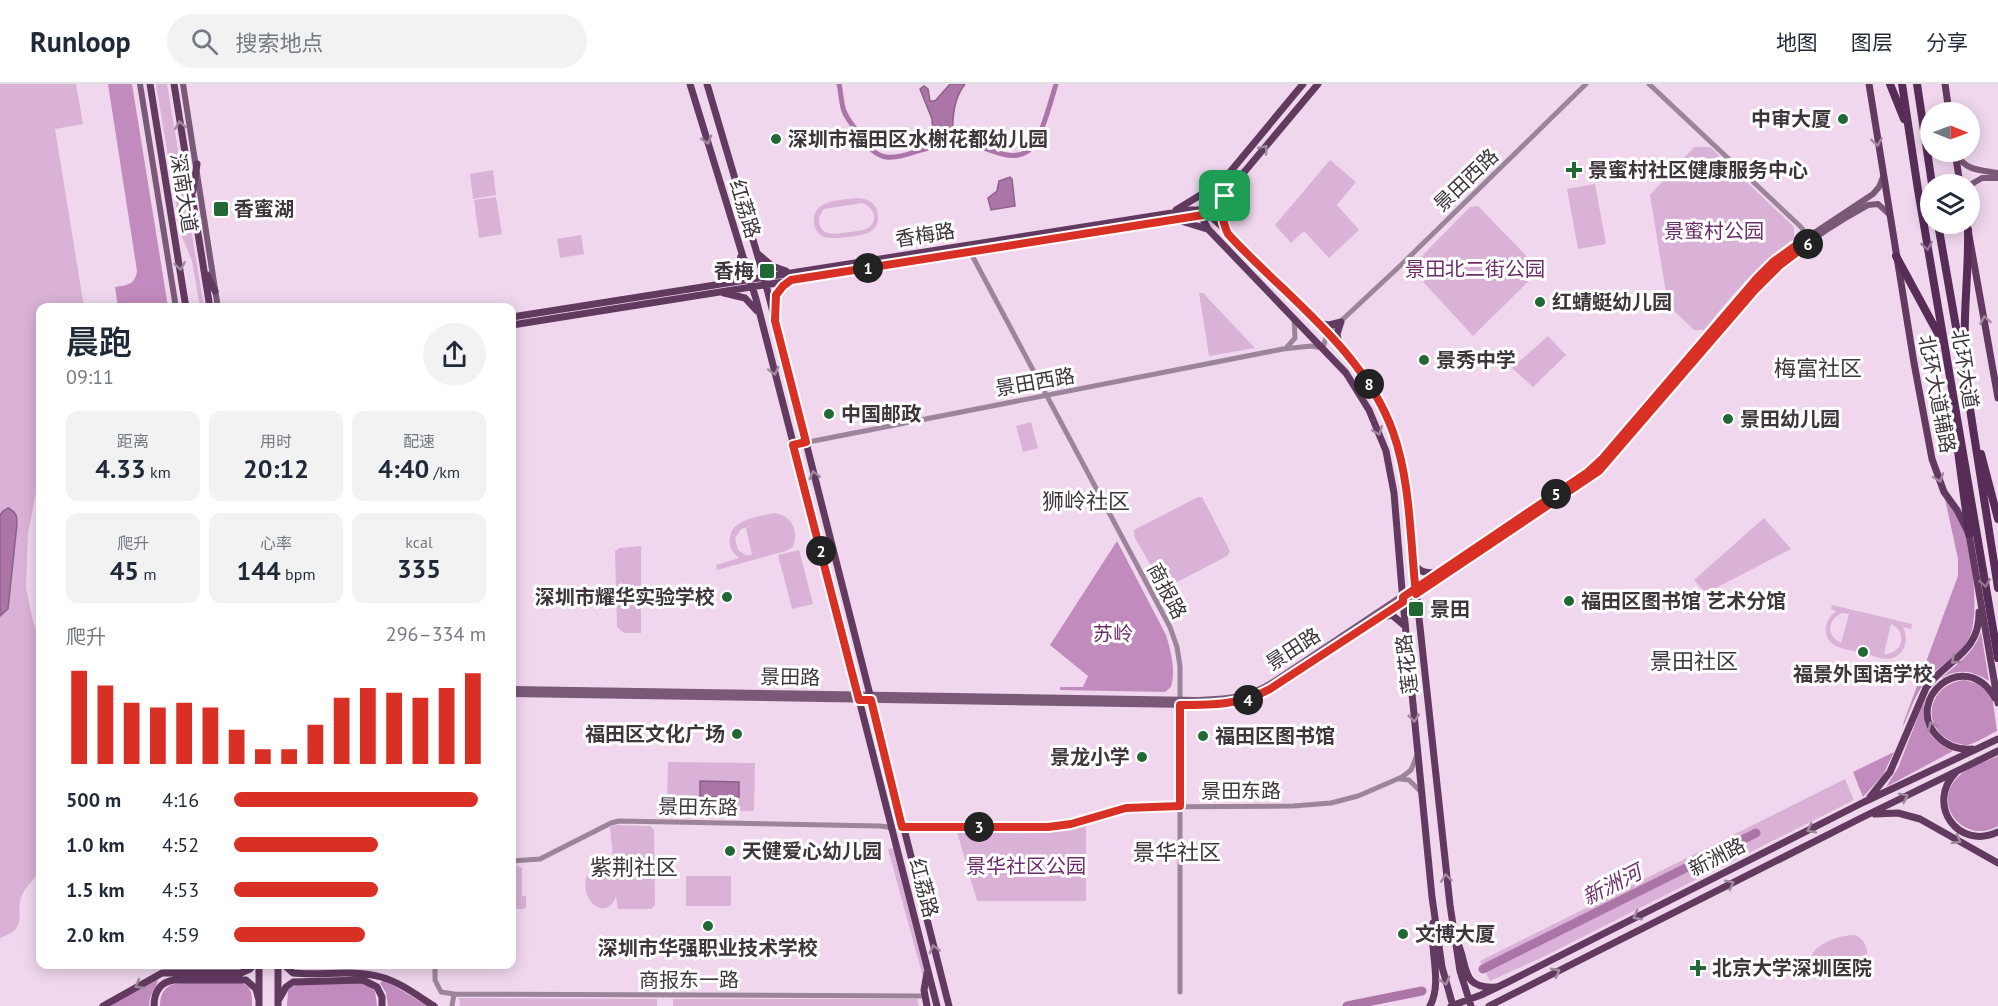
<!DOCTYPE html>
<html lang="zh">
<meta charset="utf-8">
<style>
:root{--surface:#fff;--page:#f2f2f3;--text:#1f2937;--muted:#747a83;--line:#e0e1e3;--accent:#d93025}
body{margin:0;font-family:"PT Sans","Noto Sans SC",sans-serif;background:var(--page);color:var(--text);height:100vh;display:flex;flex-direction:column;font-size:22px;white-space:nowrap}
*{box-sizing:border-box;margin:0}
p{font-size:20px;color:var(--muted)}
.icon{flex:none;width:33px;height:33px;fill:none;stroke:currentColor;stroke-width:2;stroke-linecap:round;stroke-linejoin:round}
.map{position:relative;flex:1;overflow:hidden}
.panel{position:absolute;left:36px;top:219px;width:480px;height:666px;display:flex;flex-direction:column;background:var(--surface);border-radius:12px;box-shadow:0 3px 15px #0003}
.panel>*{flex:none}
.needle{width:39px;rotate:91deg}
.buttons{position:absolute;left:1920px;top:18px;display:grid;gap:12px}
.buttons a{display:grid;place-items:center;width:60px;height:60px;border-radius:50%;background:var(--surface);box-shadow:0 3px 15px #0003;font-size:30px}
.pin{position:absolute;display:grid;place-items:center;width:51px;height:51px;color:#fff;margin:-26px;border-radius:12px;box-shadow:0 3px 9px #0006}
.km{position:absolute;width:30px;height:30px;margin:-15px;border-radius:50%;background:#222;color:#fff;font-size:16px;line-height:30px;text-align:center}
.round{display:grid;place-items:center;flex:none;width:63px;height:63px;border-radius:32px;background:var(--page)}
.head{display:flex;align-items:center;justify-content:space-between;height:102px;padding:0 30px}
h1{font-size:33px;font-weight:600;line-height:45px}
.metrics{display:grid;grid-template-columns:repeat(3,1fr);gap:9px;height:102px;padding:6px 30px}
.metrics div{display:grid;align-content:center;border-radius:12px;background:var(--page);text-align:center}
.metrics b{font-size:26px;font-weight:600}
.metrics small{font-size:16px;font-weight:400}
.metrics p{font-size:16px}
.chart{height:168px;padding:12px 30px}
.chart p{display:flex;justify-content:space-between}
.chart svg{width:100%;height:108px;margin-top:6px;stroke:var(--accent);stroke-width:6}
ul{padding:0 30px;list-style:none;font-size:20px}
li{display:grid;grid-template-columns:96px 72px 1fr;align-items:center;height:45px}
li i{height:15px;border-radius:8px;background:var(--accent)}
header{display:flex;align-items:center;gap:36px;box-sizing:border-box;height:84px;padding:0 30px;background:var(--surface);border-bottom:2px solid var(--line)}
header strong{font-size:28px}
nav{display:flex;gap:33px;margin-inline-start:auto;font-size:21px}
.search{width:420px;height:54px;background:var(--page);display:flex;align-items:center;gap:15px;box-sizing:border-box;padding:0 21px;border-radius:33px;color:var(--muted);font-size:22px}
.map>svg:first-child{display:block}
</style>
<header>
<strong>Runloop</strong>
<div class="search"><svg class="icon" aria-label="search" viewBox="0 0 24 24"><circle cx="10" cy="10" r="6"/><path d="M15 15l6 6"/></svg>搜索地点</div>
<nav><a>地图</a><a>图层</a><a>分享</a></nav>
</header>
<div class="map">
<svg width="1998" height="922" viewBox="0 0 1998 922">
<rect width="100%" height="100%" fill="#f0d7ee"/>
<path fill="#dab2d7" fill-rule="evenodd" d="M0,0H76L83,40L55,45L84,223L40,224V388L28,449L26,504L33,537L40,556V787C35,795 26,802 22,811C14,827 31,844 0,854Z
M156,0H167L204,223H200L192,177L181,150Z
M1694,63H1710L1794,143V155C1758,179 1731,213 1704,246H1694L1668,221L1650,111Z
M1330,76L1356,98L1337,121L1359,146L1329,174L1304,147L1291,159L1275,141Z
M493,86L496,111L473,115L470,90Z
M1595,100L1606,160L1578,165L1567,105Z
M496,113L502,150L479,154L474,116Z
M858,114C872,115 879,123 878,136C877,141 875,145 870,148C863,152 832,156 824,153C818,150 814,144 814,138C812,115 843,116 858,114ZM862,119C873,122 880,136 868,144C863,147 856,147 850,148C836,150 818,154 819,133L824,125Z
M1478,122L1540,186L1473,252L1414,188V180L1470,123Z
M581,151L584,170L560,174L557,155Z
M1199,209H1203L1255,264L1209,272Z
M1548,252L1566,271L1533,303L1512,284Z
M1031,338L1038,364L1023,368L1016,342Z
M1198,413H1202L1230,467L1227,472L1166,504L1163,503L1135,454L1134,446Z
M774,429C792,431 799,447 793,463L786,467L717,486L716,481L739,474C733,469 728,463 730,453C732,435 759,433 774,429ZM775,436L746,444L752,471H745L738,466L735,454L741,445Z
M1764,434L1791,465L1706,509L1694,496Z
M641,462V549H624L617,543L615,467L619,464Z
M799,466L813,520L792,525L778,471Z
M1832,521L1912,540L1911,545L1903,543C1910,556 1904,574 1887,575C1880,575 1871,571 1864,569C1855,567 1844,566 1836,562C1821,554 1824,536 1836,527L1831,525ZM1842,529L1849,530L1841,559C1826,552 1827,536 1842,529ZM1891,540C1908,548 1903,570 1884,570Z
M668,678L755,679L754,727L667,726Z
M1845,695L1854,716L1541,874L1490,897L1480,877Z
M1086,740V817H977L957,748C999,748 1046,754 1086,740Z
M616,741L650,742L654,746L655,821L651,825H618L616,812C609,836 581,822 586,794L594,783C605,779 612,786 615,795L610,743Z
M894,764L925,886L923,893L888,765Z
M512,782H518L522,784V812H526V823L523,825H512Z
M686,792H731V822H686Z
M1855,851C1866,856 1872,869 1862,878C1857,882 1849,884 1844,886C1828,891 1812,893 1812,871C1818,858 1841,851 1855,851Z
M459,914L657,915V922H460Z
M673,915H917L919,922H673Z"/>
<path fill="#c18bbd" d="M108,0H132L168,223H118L115,203C127,201 135,201 137,187Z
M1944,410C1952,423 1961,437 1966,451C1973,473 1980,537 1968,556C1959,572 1940,581 1928,594C1916,608 1910,627 1903,643L1904,637L1958,492V475Z
M1117,457L1166,551C1171,568 1176,586 1171,603L1165,608L1060,606V603H1083L1088,592L1050,561Z
M1981,548L1989,597C1973,586 1956,584 1940,595C1956,581 1974,569 1981,548Z
M1965,596L1978,600L1992,612L1997,647C1988,651 1977,659 1967,661C1963,661 1957,659 1953,658C1918,643 1929,599 1965,596Z
M1926,612C1918,637 1930,658 1953,667L1886,703L1898,684Z
M1894,668L1883,691L1863,713L1853,688Z
M1998,672V742C1965,761 1931,721 1957,694C1967,683 1985,678 1998,672Z
M158,894C158,903 149,909 149,922H108Z
M383,896L389,899L428,922H388L386,909L380,899Z
M179,899H242C253,904 252,912 252,922H160C160,909 165,901 179,899Z
M299,899H364L375,907L377,922H287L288,906Z"/>
<path fill="#ab76a7" stroke="#8a6287" stroke-width="1.5" d="M950,0H965C951,18 953,40 952,62L934,65L932,35L920,5L924,2L928,5L930,17H935Z
M1010,93L1012,95L1015,122L991,126L988,114L997,107L999,97Z
M8,424C16,428 17,431 17,440L8,525L0,532V431L3,427Z
M700,697L739,698V713H700Z"/>
<g fill="none" stroke-linecap="round" stroke-linejoin="round">
<path stroke="#ab76a7" stroke-width="5" d="M839,0C841,8 841,19 844,27C847,35 854,43 859,50C878,80 891,76 921,66C935,62 951,59 966,60C987,61 1009,80 1028,67C1041,57 1051,16 1056,0"/>
<path stroke="#ab76a7" stroke-width="9" d="M1483,885L1756,749
M1347,922L1422,907"/>
<path stroke="#9c859a" stroke-width="5" d="M1649,0L1800,142L1810,154
M967,162L1170,543L1177,563L1180,582V908
M1287,263L1295,254L1294,234
M793,361L1283,265L1311,262L1323,264L1327,250L1401,181L1586,0
M1400,695L1409,696L1421,708
M902,743H1048C1077,741 1104,727 1133,723L1293,722L1331,719L1358,712L1402,693L1411,686L1417,671
M512,777L540,775L611,739L619,737L880,742L888,743L892,746
M435,880V896L441,908L454,910L452,922
M454,910L924,912"/>
<path stroke="#7a5978" stroke-width="6" d="M140,0L176,224
M183,0L218,224
M1957,71C1966,87 1981,86 1998,89
M1970,101L1982,94H1998
M512,605L1198,616C1231,615 1252,613 1279,594L1592,385L1602,376L1757,194L1790,165L1873,110L1879,103L1883,93
M512,610L1189,621C1223,619 1247,621 1277,601L1591,393C1619,370 1641,339 1664,311C1699,269 1734,223 1774,187C1801,161 1835,139 1868,121L1878,120L1889,130"/>
<path stroke="#623a60" stroke-width="7" d="M150,0L186,224
M174,0L210,224
M690,0L756,215L837,529L937,922
M707,0L764,193L949,922
M1869,0L1914,279L1932,375L1944,408L1957,426L1969,450L1998,619
M1945,0L1949,28
M1955,68L1960,100
M193,107L197,80
M1224,114L1222,131L1227,147
M1176,126L1215,102
M1201,129L1206,117L1303,0
M1201,132L1208,145L1346,289L1369,326L1386,367L1394,409L1403,518L1432,813L1442,883L1453,922
M1181,137L1207,145
M1967,140L1998,314
M758,170L772,182L786,187
M207,191L215,207
M728,198L737,190L741,172
M724,209L745,214L757,227
M775,229L777,209L788,197
M512,233L1191,126H1199L1208,130C1232,150 1254,175 1276,198C1341,263 1392,307 1405,404L1450,821L1460,887L1471,922
M1317,239L1329,241L1341,238
M512,241L1206,131L1214,124L1318,0
M1339,261L1337,250L1341,238
M1413,478C1418,489 1427,489 1438,489
M1382,533L1392,531L1405,542
M1972,665C1959,666 1947,662 1938,653C1902,617 1964,561 1995,614
M1956,688C1925,720 1958,767 1998,748
M1870,713L1890,688L1926,604C1946,576 1980,569 1979,528
M1875,730L1898,729L1920,735L1998,779
M1459,862C1468,885 1462,905 1496,903
M259,880V922
M278,880V922
M283,880L293,889C321,892 353,885 381,893C400,898 418,912 434,922
M278,917L286,903L293,898L363,896L377,903L382,913V922
M103,922L162,889H241L250,885L254,880
M154,922C154,908 160,898 174,896H246L256,905L259,916
M927,922L924,906L927,889
M1430,922C1443,898 1429,865 1433,839
M1451,922L1481,911L1508,898L1864,718L1998,655
M1489,922L1863,733L1998,667"/>
<path stroke="#572c56" stroke-width="8" d="M1890,0L1904,35
M1902,0L1918,106L1998,574
M1917,0L1932,100
M1938,140L1967,306L1998,504
M1896,172L1941,255
M1965,268C1963,227 1969,187 1968,146
M1958,367L1969,450
M1981,370L1998,435"/>
</g>
<defs><path id="oneway-chevron" d="M-2-3.5L2.5 0L-2 3.5" fill="none" stroke-width="1.6" stroke-linecap="round" stroke-linejoin="round" transform="scale(1.5)"/></defs>
<g stroke="#a189a0">
<use href="#oneway-chevron" transform="translate(180 41) rotate(-99)"/>
<use href="#oneway-chevron" transform="translate(707 56) rotate(73)"/>
<use href="#oneway-chevron" transform="translate(1877 58) rotate(81)"/>
<use href="#oneway-chevron" transform="translate(1264 65) rotate(-50)"/>
<use href="#oneway-chevron" transform="translate(180 182) rotate(81)"/>
<use href="#oneway-chevron" transform="translate(1985 236) rotate(-100)"/>
<use href="#oneway-chevron" transform="translate(774 287) rotate(75)"/>
<use href="#oneway-chevron" transform="translate(1378 347) rotate(68)"/>
<use href="#oneway-chevron" transform="translate(814 391) rotate(-104)"/>
<use href="#oneway-chevron" transform="translate(1939 394) rotate(70)"/>
<use href="#oneway-chevron" transform="translate(1955 576) rotate(139)"/>
<use href="#oneway-chevron" transform="translate(1414 634) rotate(84)"/>
<use href="#oneway-chevron" transform="translate(1932 642) rotate(-115)"/>
<use href="#oneway-chevron" transform="translate(1904 713) rotate(-26)"/>
<use href="#oneway-chevron" transform="translate(1811 745) rotate(153)"/>
<use href="#oneway-chevron" transform="translate(1957 756) rotate(30)"/>
<use href="#oneway-chevron" transform="translate(1446 794) rotate(-97)"/>
<use href="#oneway-chevron" transform="translate(1730 800) rotate(-27)"/>
<use href="#oneway-chevron" transform="translate(1637 832) rotate(153)"/>
<use href="#oneway-chevron" transform="translate(934 865) rotate(-105)"/>
<use href="#oneway-chevron" transform="translate(1556 888) rotate(-28)"/>
<use href="#oneway-chevron" transform="translate(1445 897) rotate(74)"/>
<use href="#oneway-chevron" transform="translate(139 901) rotate(150)"/>
</g>
<g stroke="#927691">
<use href="#oneway-chevron" transform="translate(1927 162) rotate(80)"/>
<use href="#oneway-chevron" transform="translate(1985 499) rotate(80)"/>
</g>
<g fill="none" stroke-linecap="round" stroke-linejoin="round">
<g stroke="#fff" stroke-width="12">
<path id="route" d="M1225,112L1226,110L1212,126L1203,131L791,196L783,202L776,211L775,237L806,358L793,361L859,616H871L902,743H1048L1071,740L1126,724L1180,722V621C1212,621 1241,621 1270,605L1403,518V513L1428,496L1588,388L1602,375L1757,194L1773,178L1809,152L1812,157L1780,181L1755,206L1599,387L1416,510C1410,457 1411,399 1393,348C1364,266 1285,212 1228,150C1222,138 1221,126 1225,112"/>
</g>
<use href="#route" stroke="#d93025" stroke-width="8"/>
</g>
<g fill="#216834" stroke="#fff" stroke-width="2">
<circle cx="1843" cy="35" r="6"/>
<circle cx="776" cy="55" r="6"/>
<path d="M1571 77h6v6h6v6h-6v6h-6v-6h-6v-6h6z"/>
<rect x="213" y="117" width="16" height="16" rx="3"/>
<rect x="759" y="179" width="16" height="16" rx="3"/>
<circle cx="1540" cy="218" r="6"/>
<circle cx="1424" cy="276" r="6"/>
<circle cx="829" cy="330" r="6"/>
<circle cx="1728" cy="335" r="6"/>
<circle cx="727" cy="513" r="6"/>
<circle cx="1569" cy="517" r="6"/>
<rect x="1408" y="517" width="16" height="16" rx="3"/>
<circle cx="1863" cy="568" r="6"/>
<circle cx="737" cy="650" r="6"/>
<circle cx="1203" cy="652" r="6"/>
<circle cx="1142" cy="673" r="6"/>
<circle cx="730" cy="767" r="6"/>
<circle cx="708" cy="842" r="6"/>
<circle cx="1403" cy="850" r="6"/>
<path d="M1695 875h6v6h6v6h-6v6h-6v-6h-6v-6h6z"/>
</g>
<g text-anchor="middle" stroke-width="6" stroke-linejoin="round" paint-order="stroke">
<g font-size="20" font-weight="bold" fill="#3e353d" stroke="#fff" text-anchor="start">
<text x="1831" y="42" text-anchor="end">中审大厦</text>
<text x="788" y="62">深圳市福田区水榭花都幼儿园</text>
<text x="1588" y="93">景蜜村社区健康服务中心</text>
<text x="234" y="132">香蜜湖</text>
<text x="754" y="194" text-anchor="end">香梅</text>
<text x="1552" y="225">红蜻蜓幼儿园</text>
<text x="1436" y="283">景秀中学</text>
<text x="841" y="337">中国邮政</text>
<text x="1740" y="342">景田幼儿园</text>
<text x="715" y="520" text-anchor="end">深圳市耀华实验学校</text>
<text x="1581" y="524">福田区图书馆 艺术分馆</text>
<text x="1430" y="532">景田</text>
<text x="1863" y="597" text-anchor="middle">福景外国语学校</text>
<text x="725" y="657" text-anchor="end">福田区文化广场</text>
<text x="1215" y="659">福田区图书馆</text>
<text x="1130" y="680" text-anchor="end">景龙小学</text>
<text x="742" y="774">天健爱心幼儿园</text>
<text x="1415" y="857">文博大厦</text>
<text x="708" y="871" text-anchor="middle">深圳市华强职业技术学校</text>
<text x="1712" y="891">北京大学深圳医院</text>
</g>
<g font-size="20" fill="#3e353d" stroke="#fff">
<text transform="translate(1466 96) rotate(-44)" y="7">景田西路</text>
<text transform="translate(184 109) rotate(81)" y="7">深南大道</text>
<text transform="translate(745 125) rotate(73)" y="7">红荔路</text>
<text transform="translate(925 151) rotate(-9)" y="7">香梅路</text>
<text transform="translate(1965 285) rotate(81)" y="7">北环大道</text>
<text transform="translate(1035 298) rotate(-10)" y="7">景田西路</text>
<text transform="translate(1937 310) rotate(79)" y="7">北环大道辅路</text>
<text transform="translate(1167 507) rotate(62)" y="7">商报路</text>
<text transform="translate(1293 565) rotate(-33)" y="7">景田路</text>
<text transform="translate(1407 580) rotate(-97)" y="7">莲花路</text>
<text transform="translate(790 593) rotate(1)" y="7">景田路</text>
<text x="1241" y="714">景田东路</text>
<text transform="translate(698 723) rotate(1)" y="7">景田东路</text>
<text transform="translate(1717 773) rotate(-27)" y="7">新洲路</text>
<text transform="translate(924 804) rotate(75)" y="7">红荔路</text>
<text x="689" y="903">商报东一路</text>
</g>
<g font-size="20" fill="#6d2d6b" stroke="#fff">
<text x="1714" y="154">景蜜村公园</text>
<text x="1475" y="192">景田北二街公园</text>
<text x="1113" y="557">苏岭</text>
<text x="1026" y="789">景华社区公园</text>
</g>
<g font-size="21" font-style="italic" fill="#702f6e" stroke="#fff">
<text transform="translate(1612 801) rotate(-27)" y="7">新洲河</text>
</g>
<g font-size="22" fill="#3e353d" stroke="#fff">
<text x="1818" y="292">梅富社区</text>
<text x="1086" y="425">狮岭社区</text>
<text x="1694" y="585">景田社区</text>
<text x="1177" y="776">景华社区</text>
<text x="634" y="791">紫荆社区</text>
</g>
</g>
</svg>
<div class="buttons">
<a><svg class="needle" viewBox="-14 -14 28 28"><path d="M0-13l5 13h-10z" fill="#e53935"/><path d="M0 13l5-13h-10z" fill="#747a83"/></svg></a>
<a><svg class="icon" aria-label="layers" viewBox="0 0 24 24"><path d="M12 4l9 5-9 5-9-5zM3 14l9 5 9-5"/></svg></a>
</div>
<div class="pin" style="left:1225px;top:112px;background:#1e9e55"><svg class="icon" aria-label="arrive" viewBox="0 0 24 24"><path d="M6 21V4h12l-3 4 3 4H6"/></svg></div>
<b class="km" style="left:868px;top:184px">1</b>
<b class="km" style="left:821px;top:467px">2</b>
<b class="km" style="left:979px;top:743px">3</b>
<b class="km" style="left:1248px;top:616px">4</b>
<b class="km" style="left:1556px;top:410px">5</b>
<b class="km" style="left:1808px;top:160px">6</b>
<b class="km" style="left:1369px;top:300px">8</b>
<section class="panel">
<div class="head"><div><h1>晨跑</h1><p>09:11</p></div><a class="round"><svg class="icon" aria-label="share" viewBox="0 0 24 24"><path d="M12 15V3M7 8l5-5 5 5M5 13v7h14v-7"/></svg></a></div>
<div class="metrics">
<div><p>距离</p><b>4.33<small> km</small></b></div>
<div><p>用时</p><b>20:12</b></div>
<div><p>配速</p><b>4:40<small> /km</small></b></div>
</div>
<div class="metrics">
<div><p>爬升</p><b>45<small> m</small></b></div>
<div><p>心率</p><b>144<small> bpm</small></b></div>
<div><p>kcal</p><b>335</b></div>
</div>
<div class="chart"><p><span>爬升</span>296–334 m</p>
<svg viewBox="0 0 160 44" preserveAspectRatio="none"><path d="M5 44V6M15 44V12M25 44V19M35 44V21M45 44V19M55 44V21M65 44V30M75 44V38M85 44V38M95 44V28M105 44V17M115 44V13M125 44V15M135 44V17M145 44V13M155 44V7"/></svg>
</div>
<ul>
<li><b>500 m</b>4:16<i style="width:97%"></i></li>
<li><b>1.0 km</b>4:52<i style="width:57%"></i></li>
<li><b>1.5 km</b>4:53<i style="width:57%"></i></li>
<li><b>2.0 km</b>4:59<i style="width:52%"></i></li>
</ul>
</section>
</div>
